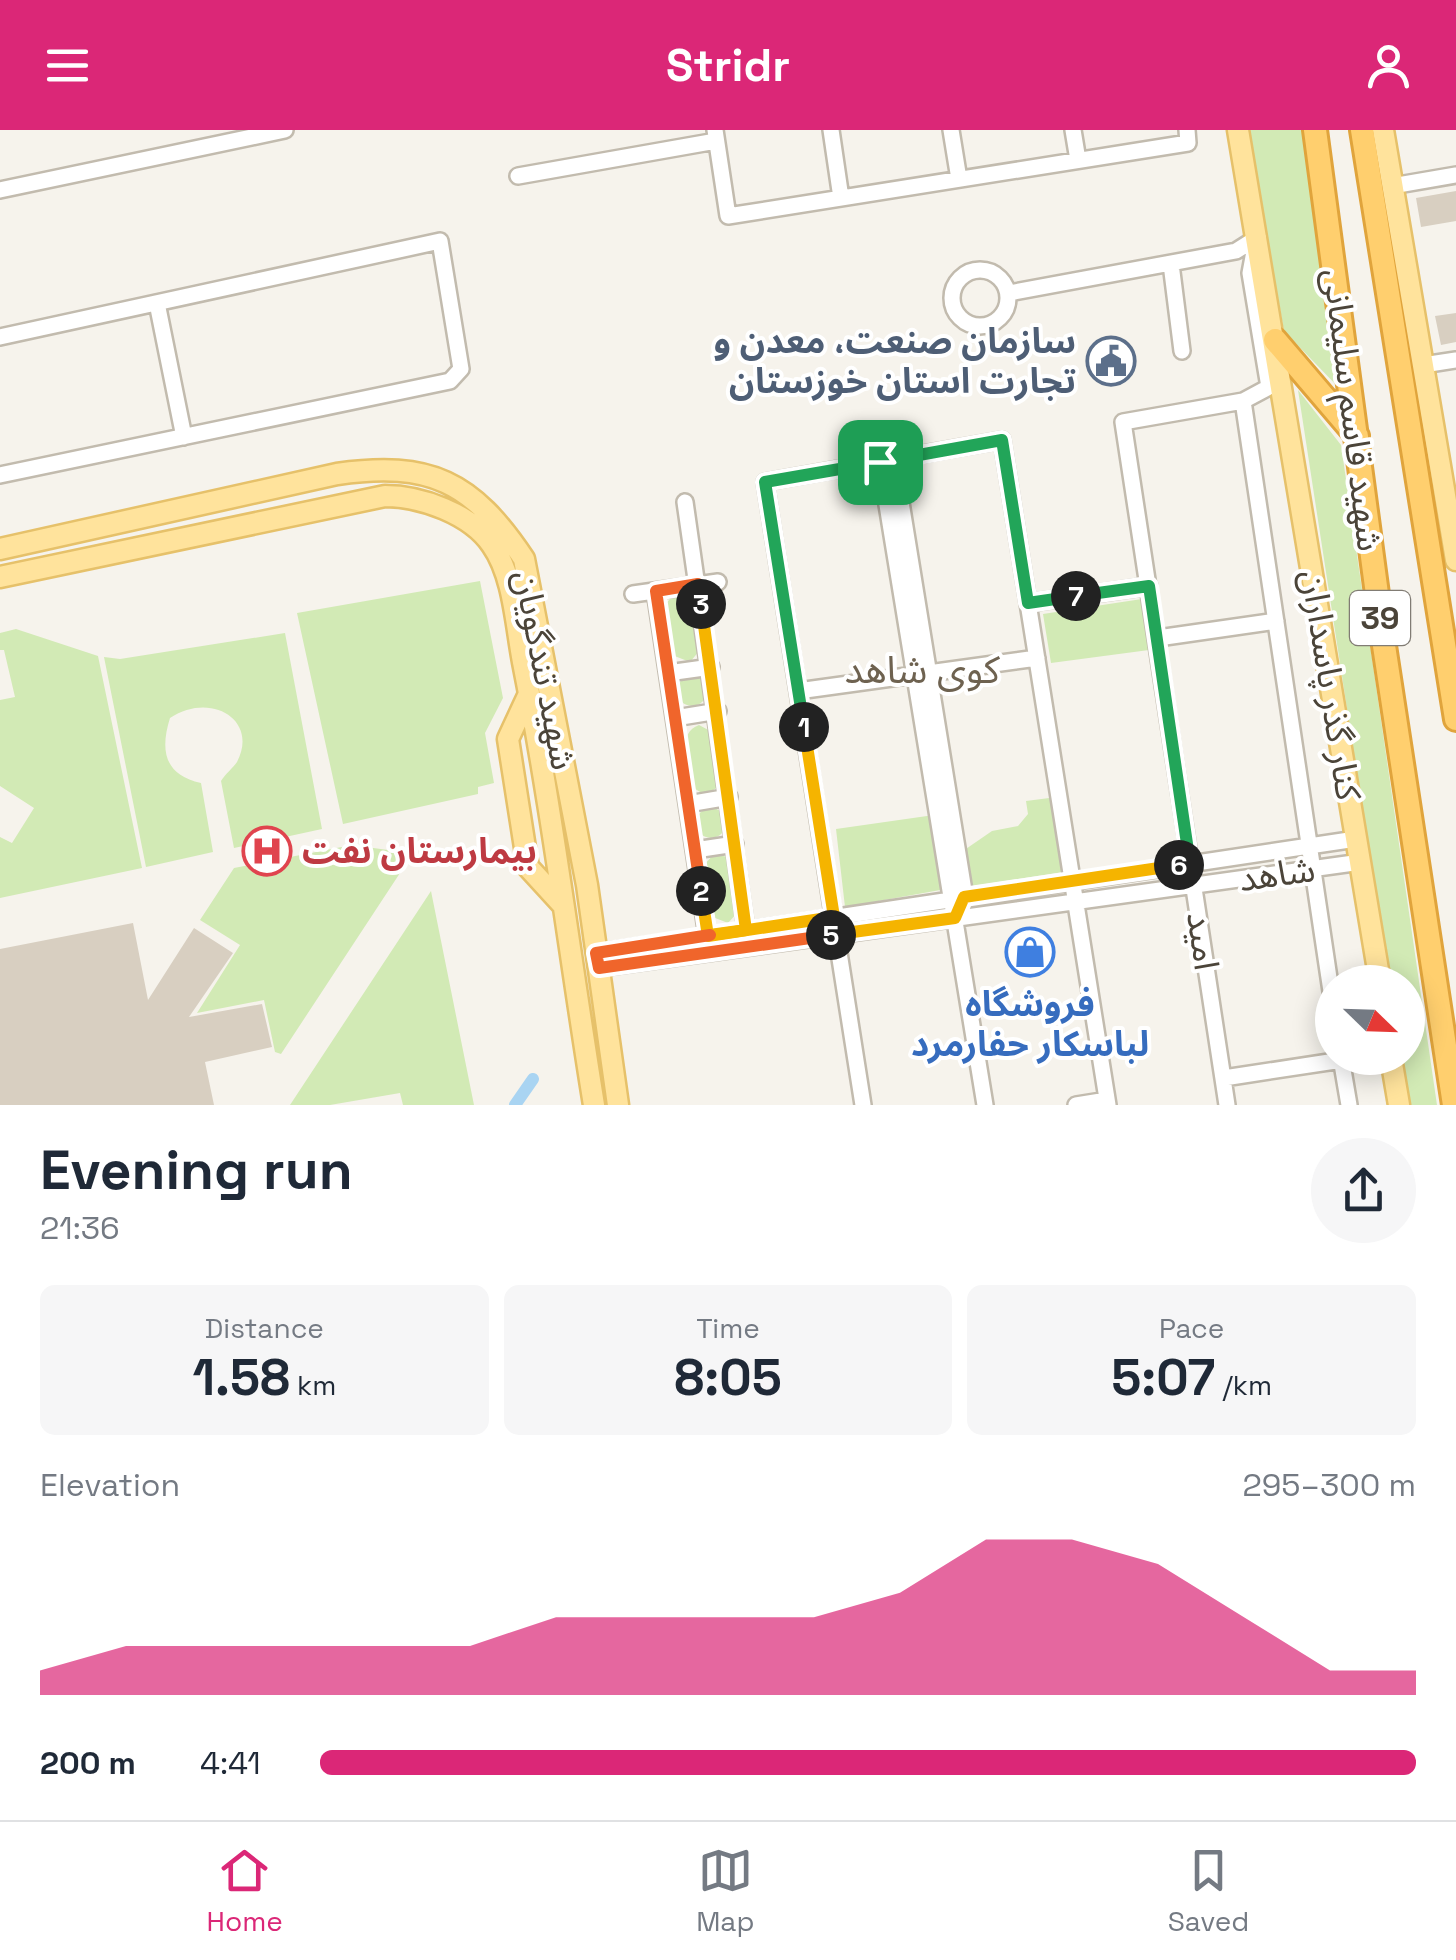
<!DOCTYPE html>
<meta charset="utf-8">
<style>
:root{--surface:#fff;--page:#f6f6f7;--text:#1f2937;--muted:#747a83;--line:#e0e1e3;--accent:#db2777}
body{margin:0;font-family:"Space Grotesk","Noto Sans Arabic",sans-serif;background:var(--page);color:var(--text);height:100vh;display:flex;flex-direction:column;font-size:38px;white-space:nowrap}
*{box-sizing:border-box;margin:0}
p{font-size:32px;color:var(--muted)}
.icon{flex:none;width:55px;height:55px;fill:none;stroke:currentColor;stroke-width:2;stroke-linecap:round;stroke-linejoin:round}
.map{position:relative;height:975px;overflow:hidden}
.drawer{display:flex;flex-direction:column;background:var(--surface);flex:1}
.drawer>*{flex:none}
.needle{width:65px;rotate:113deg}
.buttons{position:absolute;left:1315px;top:835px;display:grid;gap:20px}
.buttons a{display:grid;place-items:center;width:110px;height:110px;border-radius:50%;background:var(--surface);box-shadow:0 5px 25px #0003;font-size:50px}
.pin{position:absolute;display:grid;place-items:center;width:85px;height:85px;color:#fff;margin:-42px;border-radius:20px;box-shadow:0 5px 15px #0006}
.km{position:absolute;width:50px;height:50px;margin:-25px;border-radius:50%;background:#222;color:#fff;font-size:28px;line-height:50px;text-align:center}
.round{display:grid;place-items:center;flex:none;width:105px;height:105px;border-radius:52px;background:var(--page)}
.head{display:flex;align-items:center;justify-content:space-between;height:170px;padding:0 40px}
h1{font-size:55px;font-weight:600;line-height:75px}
.metrics{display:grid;grid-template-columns:repeat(3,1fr);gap:15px;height:170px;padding:10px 40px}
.metrics div{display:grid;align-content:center;border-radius:15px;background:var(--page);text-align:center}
.metrics b{font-size:50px;font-weight:600}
.metrics small{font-size:28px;font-weight:400}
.metrics p{font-size:28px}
.chart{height:280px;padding:20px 40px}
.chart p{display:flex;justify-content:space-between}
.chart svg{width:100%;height:180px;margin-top:10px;fill:var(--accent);opacity:.7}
ul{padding:0 40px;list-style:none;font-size:32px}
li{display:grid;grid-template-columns:160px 120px 1fr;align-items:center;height:75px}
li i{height:25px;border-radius:12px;background:var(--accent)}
header{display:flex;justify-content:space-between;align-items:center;height:130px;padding:0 40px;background:var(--accent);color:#fff;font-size:45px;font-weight:600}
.tab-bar{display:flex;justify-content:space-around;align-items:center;height:140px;border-top:2px solid var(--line);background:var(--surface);font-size:28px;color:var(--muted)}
.tab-bar a{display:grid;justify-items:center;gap:5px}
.tab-bar .on{color:var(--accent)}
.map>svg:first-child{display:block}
</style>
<header><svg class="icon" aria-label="menu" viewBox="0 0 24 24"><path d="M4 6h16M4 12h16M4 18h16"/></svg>Stridr<svg class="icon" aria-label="person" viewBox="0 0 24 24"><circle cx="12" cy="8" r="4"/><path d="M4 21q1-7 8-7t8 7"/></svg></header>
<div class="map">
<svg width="1456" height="975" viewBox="0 0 1456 975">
<rect width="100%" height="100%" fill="#f6f3ec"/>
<path fill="#d2eab5" d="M1248,0H1302L1340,259L1284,201Z
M1298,260L1341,315L1437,975H1408L1400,928H1408V852H1389Z
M480,451L503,568L485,603L494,653L478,657V664L343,694L297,483Z
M674,464H684L692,470L700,520L690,532L672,525L664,476Z
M1142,469L1149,520L1051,533L1043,484Z
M16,499L98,526L142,738L0,768V707L12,713L34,678L0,656V570L15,567L4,520H0V503Z
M285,503L322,699L234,718L221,651C225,644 233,638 237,632C259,590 211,561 170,588C160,620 164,645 201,653L213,722L146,737L104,527L120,529Z
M677 561a15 15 0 1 1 30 0a15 15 0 1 1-30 0Z
M699,595L712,602L718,657L705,665L692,657C687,637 676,603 699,595Z
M1057,667L1070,741L966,757L960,723L992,701L1018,696L1028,684L1026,671Z
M696 693a15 15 0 1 1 30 0a15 15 0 1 1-30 0Z
M934,685L946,759L845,777L836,699Z
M352,715L395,721L401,727L400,743L281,924L275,922L264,870L197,883L240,815L200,790L234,738Z
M714,724L728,727L738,782L728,793L710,786L703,736Z
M431,761L474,975H403L400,963L330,975H290Z"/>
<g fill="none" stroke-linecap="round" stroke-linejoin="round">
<path stroke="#a9d4f2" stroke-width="12" d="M515,975L533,949"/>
</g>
<path fill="#d8cfc1" d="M1456,61V91L1421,97L1416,68Z
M1456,183V212L1441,215L1435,186Z
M133,793L148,870L194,798L233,823L189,887L262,874L272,917L205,932L214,975H0V819Z"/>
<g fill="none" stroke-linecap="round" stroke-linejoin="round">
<g stroke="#c2bbae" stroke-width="20">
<path id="minor" d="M715,0L728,86L1188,13L1187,0
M831,0L841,68
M951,0L959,49
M1073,0L1078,30
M518,46L716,11
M1392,56L1456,45
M0,60L285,0
M1171,134L1182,221
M952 168a28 28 0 1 1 56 0a28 28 0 1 1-56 0Z
M1009,163L1236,121L1258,107
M157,173L184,307
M0,207L440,111L461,239L450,251L0,345
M1423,235L1456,230
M1243,271L1332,868
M894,329L965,767L962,774
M880,332L985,975
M685,372L746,800
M655,461L707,806
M633,464L718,452
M1028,473L1149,456
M1158,508L1276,491
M668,543L711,537
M798,561L1037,528
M675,588L718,581
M688,674L729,667
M695,720L735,714
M597,823L1356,709
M599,838L1361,732
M1341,928L1349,975
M1224,948L1342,930
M863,975L765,352L1002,310L1108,975
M1076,975L1107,970
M1227,975L1123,292L1243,271L1269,257L1250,143L1255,116"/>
</g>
<g stroke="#e6c16a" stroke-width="25">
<path id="major" d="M1238,0L1380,852
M1383,0L1456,430
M0,419L337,344C430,331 472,351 524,429L587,755L618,975
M0,447L385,366C421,366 471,384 492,415C514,446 516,496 523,532C552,679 570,828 594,975
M528,566L508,609L528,737L561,773
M1391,928L1399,975"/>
</g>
<g stroke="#e0a43c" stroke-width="28">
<path id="highway" d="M1315,0L1383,509L1454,975
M1362,0L1456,589
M1275,210L1357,306"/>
</g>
<use href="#minor" stroke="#fff" stroke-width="15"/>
<use href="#major" stroke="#ffe39c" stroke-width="20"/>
<use href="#highway" stroke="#ffcf6e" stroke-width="22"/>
</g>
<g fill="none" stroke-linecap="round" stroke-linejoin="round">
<g stroke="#fff" stroke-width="20">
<path id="split-1" d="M804,597L765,352L880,332"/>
</g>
<g stroke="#fff" stroke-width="20">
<path id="split-2" d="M701,761L708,806L834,787L804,597"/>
</g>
<g stroke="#fff" stroke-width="20">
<path id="split-3" d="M701,474L698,454L656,461L701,761"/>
</g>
<g stroke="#fff" stroke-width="20">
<path id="split-4" d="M701,474L746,800L710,805"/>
</g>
<g stroke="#fff" stroke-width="20">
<path id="split-5" d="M710,805L596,823L599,838L831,805"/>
</g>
<g stroke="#fff" stroke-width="20">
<path id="split-6" d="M831,805L955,788L964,767L1179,735"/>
</g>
<g stroke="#fff" stroke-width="20">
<path id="split-7" d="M1076,466L1149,456L1190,734L1179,735"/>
</g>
<g stroke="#fff" stroke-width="20">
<path id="split-8" d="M880,332L1002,310L1028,473L1076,466"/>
</g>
<use href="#split-1" stroke="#22a559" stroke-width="12"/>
<use href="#split-2" stroke="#f5b400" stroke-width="12"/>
<use href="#split-3" stroke="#f0652b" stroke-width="12"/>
<use href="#split-4" stroke="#f5b400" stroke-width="12"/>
<use href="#split-5" stroke="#f0652b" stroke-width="12"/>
<use href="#split-6" stroke="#f5b400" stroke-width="12"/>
<use href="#split-7" stroke="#22a559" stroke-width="12"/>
<use href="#split-8" stroke="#22a559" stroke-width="12"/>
</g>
<defs>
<g id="civic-ring" transform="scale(2.5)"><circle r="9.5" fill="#fff" stroke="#5c6f8a" stroke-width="1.5"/><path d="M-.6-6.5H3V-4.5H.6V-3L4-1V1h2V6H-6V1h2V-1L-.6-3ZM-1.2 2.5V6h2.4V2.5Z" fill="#5c6f8a"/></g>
<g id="hospital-ring" transform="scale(2.5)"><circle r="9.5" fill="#fff" stroke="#e0444e" stroke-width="1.5"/><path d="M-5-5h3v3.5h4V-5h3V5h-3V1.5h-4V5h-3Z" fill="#e0444e"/></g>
<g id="shop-ring" transform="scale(2.5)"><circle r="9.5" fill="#fff" stroke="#3f7fe0" stroke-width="1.5"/><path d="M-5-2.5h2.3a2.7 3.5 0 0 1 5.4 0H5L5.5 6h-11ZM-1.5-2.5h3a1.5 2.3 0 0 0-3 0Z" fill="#3f7fe0"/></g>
</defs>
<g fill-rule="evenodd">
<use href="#civic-ring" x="1111" y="231"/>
<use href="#hospital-ring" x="267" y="721"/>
<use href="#shop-ring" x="1030" y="822"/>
</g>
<g text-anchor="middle" stroke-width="8" stroke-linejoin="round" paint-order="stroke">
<rect fill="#fff" stroke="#817c74" stroke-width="2.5" x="1350" y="461" width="60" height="54" rx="8"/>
<g font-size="32" font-weight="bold" fill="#4b4439">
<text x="1380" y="499">39</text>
</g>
<g font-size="35" font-weight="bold" fill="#4e5e75" stroke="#fff" text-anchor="end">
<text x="1076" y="223">سازمان صنعت، معدن و<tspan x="1076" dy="40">تجارت استان خوزستان</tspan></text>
</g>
<g font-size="35" fill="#4b4439" stroke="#fff">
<text transform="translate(1353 280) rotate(83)" y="12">شهید قاسم سلیمانی</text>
<text transform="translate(545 540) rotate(79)" y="12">شهید تندگویان</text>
<text transform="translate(1331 555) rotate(81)" y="12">کنار گذر پاسداران</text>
<text transform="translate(1277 744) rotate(-8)" y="12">شاهد</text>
<text transform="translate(1203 811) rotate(82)" y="12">امید</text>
</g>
<g font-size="35" font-weight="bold" fill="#be3a42" stroke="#fff" text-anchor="start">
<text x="302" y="733">بیمارستان نفت</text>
</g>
<g font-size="35" font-weight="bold" fill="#366cbe" stroke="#fff">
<text x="1030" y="886">فروشگاه<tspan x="1030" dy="40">لباسکار حفارمرد</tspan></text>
</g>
<g font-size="38" fill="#6e6250" stroke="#fff">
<text x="922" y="553">کوی شاهد</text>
</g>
</g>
</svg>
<div class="buttons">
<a><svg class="needle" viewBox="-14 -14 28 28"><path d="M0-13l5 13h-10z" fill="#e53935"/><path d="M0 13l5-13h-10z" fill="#747a83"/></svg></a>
</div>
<div class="pin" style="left:880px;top:332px;background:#1e9e55"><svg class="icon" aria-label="arrive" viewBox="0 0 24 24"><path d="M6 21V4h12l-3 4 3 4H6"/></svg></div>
<b class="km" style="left:804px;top:597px">1</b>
<b class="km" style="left:701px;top:761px">2</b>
<b class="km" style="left:701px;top:474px">3</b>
<b class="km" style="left:831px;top:805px">5</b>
<b class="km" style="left:1179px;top:735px">6</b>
<b class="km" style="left:1076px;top:466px">7</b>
</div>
<section class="drawer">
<div class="head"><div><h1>Evening run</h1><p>21:36</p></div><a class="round"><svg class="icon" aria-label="share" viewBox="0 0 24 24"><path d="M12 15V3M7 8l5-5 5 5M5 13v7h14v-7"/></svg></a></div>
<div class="metrics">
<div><p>Distance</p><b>1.58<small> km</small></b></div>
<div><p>Time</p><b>8:05</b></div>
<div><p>Pace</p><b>5:07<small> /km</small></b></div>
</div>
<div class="chart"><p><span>Elevation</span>295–300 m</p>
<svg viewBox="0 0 160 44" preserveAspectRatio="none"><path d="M0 44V38L10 32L20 32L30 32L40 32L50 32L60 25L70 25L80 25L90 25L100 19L110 6L120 6L130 12L140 25L150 38L160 38V44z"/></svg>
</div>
<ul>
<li><b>200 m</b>4:41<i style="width:100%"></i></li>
</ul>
</section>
<nav class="tab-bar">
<a class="on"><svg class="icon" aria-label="home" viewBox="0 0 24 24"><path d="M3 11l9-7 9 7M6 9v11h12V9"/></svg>Home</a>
<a><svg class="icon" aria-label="map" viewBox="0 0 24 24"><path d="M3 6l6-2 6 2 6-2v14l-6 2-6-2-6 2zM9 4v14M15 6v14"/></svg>Map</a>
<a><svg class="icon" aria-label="saved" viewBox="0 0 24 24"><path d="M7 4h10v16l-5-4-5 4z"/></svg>Saved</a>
</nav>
